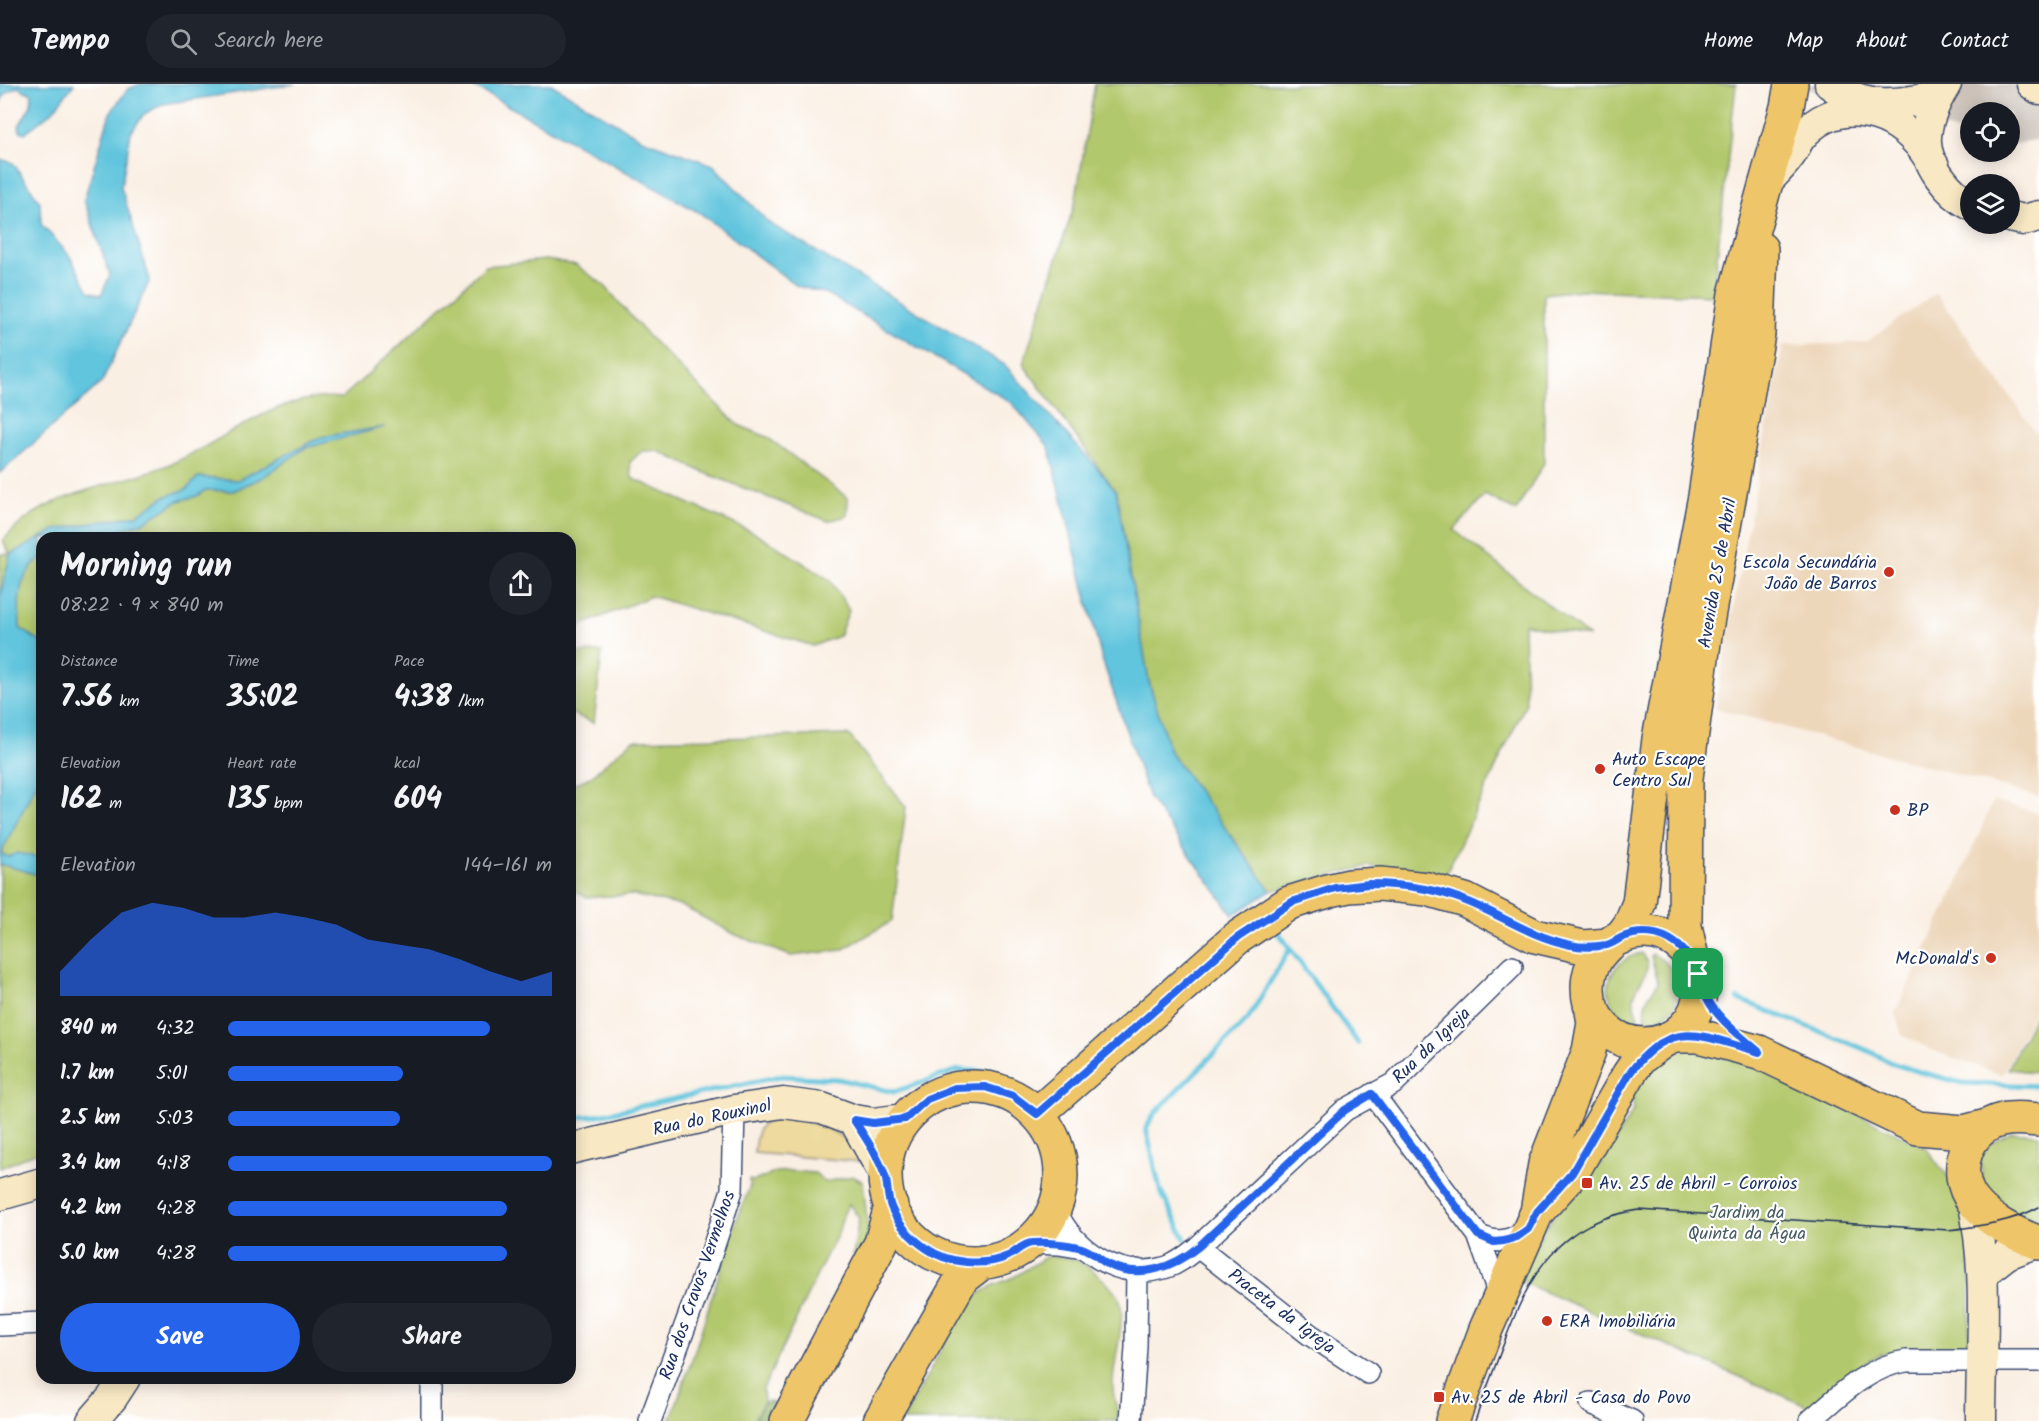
<!DOCTYPE html>
<meta charset="utf-8">
<style>
:root{--surface:#171b24;--page:#20242c;--text:#f1f3f6;--muted:#9ea1a6;--line:#363941;--accent:#2563eb}
body{margin:0;font-family:Kalam,sans-serif;background:var(--page);color:var(--text);height:100vh;display:flex;flex-direction:column;font-size:22px;white-space:nowrap}
*{box-sizing:border-box;margin:0}
p{font-size:20px;color:var(--muted)}
.icon{flex:none;width:33px;height:33px;fill:none;stroke:currentColor;stroke-width:2;stroke-linecap:round;stroke-linejoin:round}
.map{position:relative;flex:1;overflow:hidden}
.panel{position:absolute;left:36px;top:448px;width:540px;height:852px;display:flex;flex-direction:column;background:var(--surface);border-radius:18px;box-shadow:0 3px 15px #0003}
.panel>*{flex:none}
.buttons{position:absolute;left:1960px;top:18px;display:grid;gap:12px}
.buttons a{display:grid;place-items:center;width:60px;height:60px;border-radius:50%;background:var(--surface);box-shadow:0 3px 15px #0003;font-size:30px}
.pin{position:absolute;display:grid;place-items:center;width:51px;height:51px;color:#fff;margin:-26px;border-radius:12px;box-shadow:0 3px 9px #0006}
.round{display:grid;place-items:center;flex:none;width:63px;height:63px;border-radius:32px;background:var(--page)}
.summary{display:flex;align-items:center;justify-content:space-between;height:102px;padding:0 24px}
h1{font-size:33px;font-weight:700;line-height:45px}
.metrics{display:grid;grid-template-columns:repeat(3,1fr);gap:9px;height:102px;padding:6px 24px}
.metrics div{display:grid;align-content:center}
.metrics b{font-size:30px;font-weight:700}
.metrics small{font-size:16px;font-weight:400}
.metrics p{font-size:16px}
.chart{height:168px;padding:12px 24px}
.chart p{display:flex;justify-content:space-between}
.chart svg{width:100%;height:108px;margin-top:6px;fill:var(--accent);opacity:.7}
.action{display:flex;gap:12px;margin-top:auto;padding:12px 24px}
.action a{flex:1;height:69px;border-radius:36px;background:var(--accent);color:#fff;font-size:24px;font-weight:700;line-height:69px;text-align:center}
.action a+a{background:var(--page);color:var(--text)}
ul{padding:0 24px;list-style:none;font-size:20px}
li{display:grid;grid-template-columns:96px 72px 1fr;align-items:center;height:45px}
li i{height:15px;border-radius:8px;background:var(--accent)}
header{display:flex;align-items:center;gap:36px;box-sizing:border-box;height:84px;padding:0 30px;background:var(--surface);border-bottom:2px solid var(--line)}
header strong{font-size:28px}
nav{display:flex;gap:33px;margin-inline-start:auto;font-size:21px}
.search{width:420px;height:54px;background:var(--page);display:flex;align-items:center;gap:15px;box-sizing:border-box;padding:0 21px;border-radius:33px;color:var(--muted);font-size:22px}
.map>svg:first-child{display:block}
</style>
<header>
<strong>Tempo</strong>
<div class="search"><svg class="icon" aria-label="search" viewBox="0 0 24 24"><circle cx="10" cy="10" r="6"/><path d="M15 15l6 6"/></svg>Search here</div>
<nav><a>Home</a><a>Map</a><a>About</a><a>Contact</a></nav>
</header>
<div class="map">
<svg width="2039" height="1337" viewBox="0 0 2039 1337">
<rect width="100%" height="100%" fill="#fff"/>
<filter id="ink" filterUnits="userSpaceOnUse"><feTurbulence type="fractalNoise" baseFrequency=".0167" numOctaves="2"/><feDisplacementMap in="SourceGraphic" scale="12" xChannelSelector="R" yChannelSelector="G"/><feConvolveMatrix kernelMatrix="1 2 1 2 8 2 1 2 1" color-interpolation-filters="sRGB"/></filter>
<filter id="wash" filterUnits="userSpaceOnUse"><feTurbulence type="fractalNoise" baseFrequency=".008" numOctaves="4" result="noise"/><feDisplacementMap in="SourceGraphic" scale="24" xChannelSelector="R" yChannelSelector="G"/><feGaussianBlur stdDeviation="1.35" result="paint"/><feColorMatrix in="noise" values="0 0 0 0 0 0 0 0 0 0 0 0 0 0 0 0 0 1.4 0 .05"/><feComposite in="paint" operator="in"/></filter>
<g filter="url(#wash)">
<rect width="100%" height="100%" fill="#faefe3"/>
<path fill="#edd7bb" d="M1936,209L2039,353V713L1715,624L1775,299L1783,262L1866,258Z
M1993,717L2039,729V917L2002,991L1934,967L1902,951L1895,929L1961,792Z"/>
<path fill="#ccc2b9" d="M1806,0H2039V55L2010,61V28H1971V52L1805,4Z"/>
<path fill="#b2c86c" stroke="#667c65" stroke-width="1.5" d="M1095,0H1736L1713,211L1581,206L1544,210V379L1516,427L1485,411L1454,446L1589,553L1524,540L1526,619L1446,790L1368,782L1271,807L1170,668L1149,598L1116,407L1023,280L1075,119Z
M546,176L576,181L605,202L648,252L738,341L767,353L848,414L847,432L828,437L703,388L658,367H642L630,378L632,394L759,451L830,496L849,526L839,552L813,562L651,512L570,546V454H97L144,438L178,417L197,412L206,406L233,407L263,393L305,364L377,344L321,353L238,396L198,393L187,405L164,413L137,431L55,446L10,471L0,512V470H10L3,457C44,406 113,404 170,380C225,357 278,307 342,314L486,182Z
M42,473V559L20,544C18,515 16,492 42,473Z
M602,568L594,639L570,629V569Z
M849,651L906,723L892,837L842,866L791,872L736,851L682,822L633,811L587,813L570,805V702L590,693L633,656Z
M42,688V774L17,770L8,773L1,769Z
M0,780L42,792V1066L0,1084Z
M1641,869C1658,886 1635,898 1634,914C1633,922 1637,930 1640,938L1637,939C1597,925 1599,879 1641,869Z
M1652,870C1685,885 1689,925 1652,938L1646,934C1642,912 1650,915 1658,898L1651,872Z
M2039,922V989L2008,985Z
M1686,959L1721,964L1925,1063L1948,1093L1966,1132L1970,1177L1969,1265L1882,1270L1868,1277L1814,1325L1517,1196L1535,1161L1588,1080H1601L1634,1025L1632,1009L1638,996Z
M2011,1048L2039,1050V1144L2007,1133L1984,1106L1980,1069L1991,1060Z
M790,1087L815,1089L825,1098L853,1092L863,1098L869,1154L860,1171H853L859,1134L849,1120L843,1131L838,1150L826,1172L763,1305L764,1318L753,1337H670L694,1270L733,1145L750,1102L749,1096L754,1097L776,1088Z
M1047,1172C1067,1171 1083,1176 1097,1190C1105,1197 1114,1205 1119,1214C1128,1233 1111,1283 1113,1305C1114,1316 1118,1324 1118,1337H903L962,1227L977,1211L992,1202L1014,1193Z"/>
<path fill="#8dac60" stroke="#546e5f" stroke-width="1.5" d="M770,1317L775,1320L774,1337H758L756,1332L764,1318Z"/>
<path fill="#eeda9e" stroke="#84847e" stroke-width="1.5" d="M786,1034C823,1039 843,1047 865,1078L754,1069C756,1043 759,1036 786,1034Z"/>
<path fill="#60c5dd" stroke="#3e7a9e" stroke-width="1.5" d="M0,0H74L52,28L25,49L20,47L19,42L31,21L32,10L17,3L6,9L0,19Z
M141,0H295L163,20L144,30L131,48L121,103L150,196L102,298L0,389V75L13,79L40,118L41,140L69,171L89,207L101,211L110,191L84,116L110,29L128,5Z
M469,0H551L642,55L713,81L769,139L1005,281L1105,393L1116,407L1149,598L1170,668L1271,807L1233,831L1149,714L1101,572L1049,363L1011,318L827,210L797,202L700,129Z
M385,343L305,364L263,393L233,407L206,406L197,412L178,417L144,438L97,454H42V473C17,492 18,515 20,544L42,559V688L1,769L8,773L17,769L42,774V792L0,780V512L10,471L55,446L137,431L164,413L187,405L198,393L238,396L321,353Z"/>
<g fill="none" stroke-linecap="round" stroke-linejoin="round">
<path stroke="#60c5dd" stroke-width="5" d="M1273,841L1358,959
M1738,915L1869,967L1891,979L1920,988L1962,999L2039,1002
M570,1034L594,1032L781,992L838,995L894,1008L958,986L994,988
M1185,1155L1160,1106L1146,1044L1155,1029L1248,935L1289,866"/>
</g>
</g>
<g filter="url(#ink)">
<g fill="none" stroke-linecap="round" stroke-linejoin="round">
<g stroke="#3c4c72" stroke-width="24">
<path id="street" d="M1373,1010L1478,1151L1495,1199L1498,1216
M1055,1125C1073,1166 1120,1199 1167,1183C1179,1179 1188,1171 1198,1163L1345,1026L1393,1000L1512,883
M1478,1151C1497,1161 1511,1157 1528,1145
M1030,1159L1059,1160L1083,1164
M1198,1163L1309,1250L1368,1289
M0,1241L42,1239
M432,1294V1337
M1591,1319L1632,1337
M650,1337L708,1180L732,1106L734,1026
M1131,1337L1136,1263L1137,1186
M1810,1337C1839,1312 1867,1283 1906,1277H2039"/>
</g>
<g stroke="#3c4c72" stroke-width="33">
<path id="secondary" d="M1830,0C1865,26 1898,21 1938,12
M1946,0C1936,16 1927,33 1926,53C1924,79 1949,110 1971,121
M2032,0L2039,5
M1764,101C1772,92 1782,83 1789,73C1794,67 1796,59 1801,53C1834,14 1886,23 1918,59C1924,66 1929,74 1934,82
M2010,133L2024,136L2039,132
M854,1036L885,1092
M570,1065L734,1026L783,1019L822,1024L854,1036L873,1039L905,1035
M0,1111L42,1099
M1973,1116C1989,1189 1981,1263 1981,1337
M1984,1188L2007,1170L2038,1158
M92,1337L112,1314L125,1294"/>
</g>
<g stroke="#3c4c72" stroke-width="36">
<path id="primary" d="M1588 904a56 56 0 1 1 112 0a56 56 0 1 1-112 0Z
M1620,854L1630,841L1639,819L1659,655L1705,412L1735,210L1787,23L1791,0
M1693,878L1685,842L1686,694L1705,551L1758,250L1761,165
M1673,952H1699L1759,968L1918,1044L1964,1048L1987,1042
M885 1091a88 88 0 1 1 176 0a88 88 0 1 1-176 0Z
M1037,1030L1237,854L1289,819L1331,806L1349,802L1380,800L1427,805L1465,816L1535,852L1583,863L1609,861
M2039,1036C2027,1035 2014,1033 2002,1036C1966,1044 1951,1088 1973,1117C1990,1138 2014,1149 2039,1159
M1537,1128L1545,1080L1589,967L1594,939L1591,921
M787,1337L881,1159L891,1122
M880,1337L962,1194L983,1178
M1452,1337L1486,1245L1537,1128L1572,1089L1629,990L1640,974L1663,957"/>
</g>
<use href="#street" stroke="#fff" stroke-width="21"/>
<use href="#secondary" stroke="#f8e8c3" stroke-width="30"/>
<use href="#primary" stroke="#eec569" stroke-width="33"/>
<path stroke="#1b2f5e" stroke-width="1.5" d="M1475,1337C1484,1311 1494,1285 1504,1259C1530,1189 1558,1137 1639,1126L1949,1146C1980,1142 2012,1138 2039,1123"/>
</g>
</g>
<g fill="none" stroke-linecap="round" stroke-linejoin="round" filter="url(#ink)">
<g stroke="#fff" stroke-width="12">
<path id="route" d="M1369,800C1404,800 1439,805 1471,819C1506,834 1532,853 1571,861C1582,864 1595,863 1607,861C1613,859 1618,855 1623,853C1640,846 1660,848 1675,859C1697,874 1697,900 1711,921C1723,939 1743,954 1759,968C1701,952 1672,932 1629,990L1572,1089L1537,1128L1528,1145L1517,1153L1504,1157L1494,1158L1478,1151L1372,1010L1345,1026L1198,1163C1173,1184 1140,1195 1109,1181C1100,1176 1092,1167 1082,1164C1068,1160 1047,1158 1032,1159C1024,1159 1016,1168 1008,1172C984,1183 948,1180 926,1164C911,1154 898,1140 891,1123C887,1113 888,1101 885,1092C878,1072 865,1053 854,1036L873,1039L905,1035L927,1015L955,1004L985,1003L1013,1012L1037,1030L1237,854L1292,818L1335,804Z"/>
</g>
<use href="#route" stroke="#2563eb" stroke-width="8"/>
</g>
<g fill="#c8321e" stroke="#fff" stroke-width="2">
<circle cx="1889" cy="488" r="6"/>
<circle cx="1600" cy="685" r="6"/>
<circle cx="1895" cy="726" r="6"/>
<circle cx="1991" cy="874" r="6"/>
<rect x="1581" y="1093" width="12" height="12" rx="3"/>
<circle cx="1547" cy="1237" r="6"/>
<rect x="1433" y="1307" width="12" height="12" rx="3"/>
</g>
<g text-anchor="middle" stroke-width="4.5" stroke-linejoin="round" paint-order="stroke">
<g font-size="18" fill="#1b2f5e" stroke="#fff" text-anchor="start">
<text x="1877" y="484" text-anchor="end">Escola Secundária<tspan x="1877" dy="21">João de Barros</tspan></text>
<text x="1612" y="681">Auto Escape<tspan x="1612" dy="21">Centro Sul</tspan></text>
<text x="1907" y="732">BP</text>
<text x="1979" y="880" text-anchor="end">McDonald's</text>
<text x="1599" y="1105">Av. 25 de Abril - Corroios</text>
<text x="1559" y="1243">ERA Imobiliária</text>
<text x="1451" y="1319">Av. 25 de Abril - Casa do Povo</text>
</g>
<g font-size="18" fill="#1b2f5e" stroke="#fff">
<text transform="translate(1717 489) rotate(-80)" y="6">Avenida 25 de Abril</text>
<text transform="translate(1431 961) rotate(-44)" y="6">Rua da Igreja</text>
<text transform="translate(712 1033) rotate(-12)" y="6">Rua do Rouxinol</text>
<text transform="translate(697 1201) rotate(-71)" y="6">Rua dos Cravos Vermelhos</text>
<text transform="translate(1282 1227) rotate(37)" y="6">Praceta da Igreja</text>
</g>
<g font-size="18" fill="#485d62" stroke="#fff">
<text x="1747" y="1134">Jardim da<tspan x="1747" dy="21">Quinta da Água</tspan></text>
</g>
</g>
</svg>
<div class="buttons">
<a><svg class="icon" aria-label="locate" viewBox="0 0 24 24"><circle cx="12" cy="12" r="6"/><path d="M12 2v4M12 18v4M2 12h4M18 12h4"/></svg></a>
<a><svg class="icon" aria-label="layers" viewBox="0 0 24 24"><path d="M12 4l9 5-9 5-9-5zM3 14l9 5 9-5"/></svg></a>
</div>
<div class="pin" style="left:1698px;top:890px;background:#1e9e55"><svg class="icon" aria-label="arrive" viewBox="0 0 24 24"><path d="M6 21V4h12l-3 4 3 4H6"/></svg></div>
<section class="panel">
<div class="summary"><div><h1>Morning run</h1><p>08:22 · 9 × 840 m</p></div><a class="round"><svg class="icon" aria-label="share" viewBox="0 0 24 24"><path d="M12 15V3M7 8l5-5 5 5M5 13v7h14v-7"/></svg></a></div>
<div class="metrics">
<div><p>Distance</p><b>7.56<small> km</small></b></div>
<div><p>Time</p><b>35:02</b></div>
<div><p>Pace</p><b>4:38<small> /km</small></b></div>
</div>
<div class="metrics">
<div><p>Elevation</p><b>162<small> m</small></b></div>
<div><p>Heart rate</p><b>135<small> bpm</small></b></div>
<div><p>kcal</p><b>604</b></div>
</div>
<div class="chart"><p><span>Elevation</span>144–161 m</p>
<svg viewBox="0 0 160 44" preserveAspectRatio="none"><path d="M0 44V34L10 21L20 10L30 6L40 8L50 12L60 12L70 10L80 12L90 15L100 21L110 23L120 25L130 29L140 34L150 38L160 34V44z"/></svg>
</div>
<ul>
<li><b>840 m</b>4:32<i style="width:81%"></i></li>
<li><b>1.7 km</b>5:01<i style="width:54%"></i></li>
<li><b>2.5 km</b>5:03<i style="width:53%"></i></li>
<li><b>3.4 km</b>4:18<i style="width:100%"></i></li>
<li><b>4.2 km</b>4:28<i style="width:86%"></i></li>
<li><b>5.0 km</b>4:28<i style="width:86%"></i></li>
</ul>
<div class="action"><a>Save</a><a>Share</a></div>
</section>
</div>
